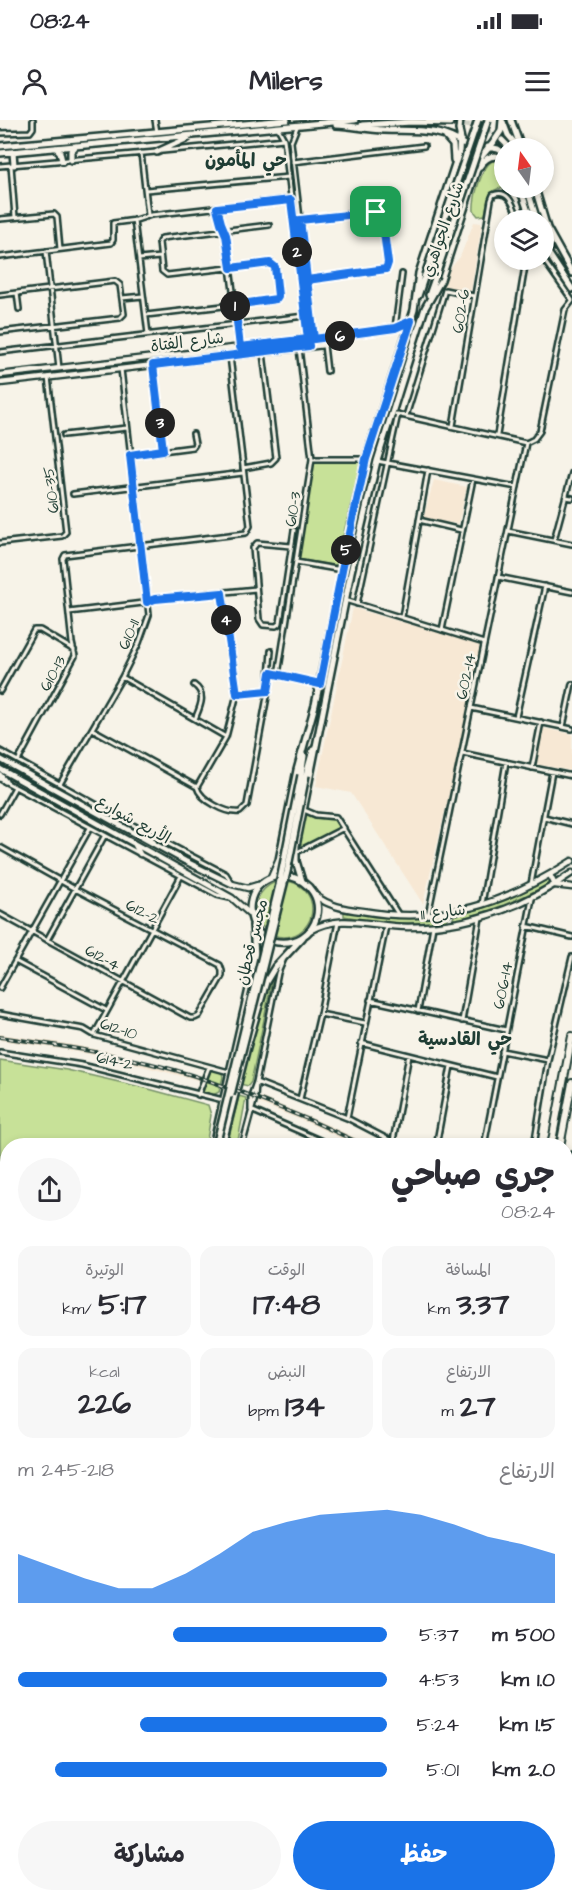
<!DOCTYPE html>
<html lang="ar">
<meta charset="utf-8">
<style>
:root{--surface:#fff;--page:#f7f7f7;--text:#2b2b33;--muted:#7c7c81;--accent:#1a73e8}
body{margin:0;font-family:"Architects Daughter","Playpen Sans Arabic",sans-serif;background:var(--page);color:var(--text);direction:rtl;height:100vh;display:flex;flex-direction:column;font-size:22px;white-space:nowrap}
*{box-sizing:border-box;margin:0}
p{font-size:20px;color:var(--muted)}
.icon{flex:none;width:33px;height:33px;fill:none;stroke:currentColor;stroke-width:2;stroke-linecap:round;stroke-linejoin:round}
.map{position:relative;flex:1;overflow:hidden;direction:ltr}
.sheet{position:absolute;left:0px;top:1018px;width:573px;height:764px;display:flex;flex-direction:column;background:var(--surface);border-radius:24px 24px 0 0;box-shadow:0 3px 9px #0003;direction:rtl}
.sheet>*{flex:none}
.needle{width:39px;rotate:346deg}
.fabs{position:absolute;left:494px;top:18px;display:grid;gap:12px}
.fabs a{display:grid;place-items:center;width:60px;height:60px;border-radius:50%;background:var(--surface);box-shadow:0 3px 9px #0003;font-size:30px}
.pin{position:absolute;display:grid;place-items:center;width:51px;height:51px;color:#fff;margin:-26px;border-radius:12px;box-shadow:0 3px 9px #0006}
.km{position:absolute;width:30px;height:30px;margin:-15px;border-radius:50%;background:#222;color:#fff;font-size:16px;line-height:30px;text-align:center}
.round{display:grid;place-items:center;flex:none;width:63px;height:63px;border-radius:32px;background:var(--page)}
.summary{display:flex;align-items:center;justify-content:space-between;height:102px;padding:0 18px}
h1{font-size:33px;font-weight:700;line-height:45px}
.metrics{display:grid;grid-template-columns:repeat(3,1fr);gap:9px;height:102px;padding:6px 18px}
.metrics div{display:grid;align-content:center;border-radius:15px;background:var(--page);text-align:center}
.metrics b{font-size:30px;font-weight:700}
.metrics small{font-size:16px;font-weight:400}
.metrics p{font-size:16px}
.chart{height:168px;padding:12px 18px}
.chart p{display:flex;justify-content:space-between}
.chart svg{width:100%;height:108px;margin-top:6px;fill:var(--accent);opacity:.7}
.primary-button{display:flex;gap:12px;margin-top:auto;padding:12px 18px}
.primary-button a{flex:1;height:69px;border-radius:36px;background:var(--accent);color:#fff;font-size:24px;font-weight:700;line-height:69px;text-align:center}
.primary-button a+a{background:var(--page);color:var(--text)}
ul{padding:0 18px;list-style:none;font-size:20px}
li{display:grid;grid-template-columns:96px 72px 1fr;align-items:center;height:45px}
li i{height:15px;border-radius:8px;background:var(--accent)}
.status{display:flex;justify-content:space-between;align-items:center;height:42px;padding:0 30px;background:var(--surface);direction:ltr}
.status svg{height:16px;fill:currentColor}
header{display:flex;justify-content:space-between;align-items:center;height:78px;padding:0 18px;background:var(--surface);font-size:27px;font-weight:700}
.map>svg:first-child{display:block}
</style>
<div class="status"><b>08:24</b><svg viewBox="0 0 49 12"><path d="M0 12V9h3v3zM5 12V6h3v6zM10 12V3h3v9zM15 12V0h3v12zM26 1h20v11H26zM47 4h2v5h-2z"/></svg></div>
<header><svg class="icon" aria-label="menu" viewBox="0 0 24 24"><path d="M4 6h16M4 12h16M4 18h16"/></svg>Milers<svg class="icon" aria-label="person" viewBox="0 0 24 24"><circle cx="12" cy="8" r="4"/><path d="M4 21q1-7 8-7t8 7"/></svg></header>
<div class="map">
<svg width="572" height="1781" viewBox="0 0 572 1781">
<rect width="100%" height="100%" fill="#f7f3e8"/>
<filter id="ink" filterUnits="userSpaceOnUse"><feTurbulence type="fractalNoise" baseFrequency=".0167" numOctaves="2"/><feDisplacementMap in="SourceGraphic" scale="12" xChannelSelector="R" yChannelSelector="G"/><feConvolveMatrix kernelMatrix="1 2 1 2 8 2 1 2 1" color-interpolation-filters="sRGB"/></filter>
<g filter="url(#ink)">
<path fill="#f7e8d4" d="M474,102L482,103L471,171L443,166L448,151L460,137Z
M434,360L467,367L458,404L423,399Z
M353,488L484,526L423,784L351,673L316,666Z
M542,608L572,614V651L535,644Z
M0,914L68,924L110,932L202,957L201,961L110,938L67,930L0,920Z
M260,977L328,1005L372,1026H357L311,1004L258,983Z
M7,1746L8,1774L50,1775L49,1781H1Z
M132,1775V1774L167,1775L165,1781H130Z"/>
<path fill="#c7e198" stroke="#738f66" stroke-width="1.5" d="M492,41H499L504,44V68H513L515,73L512,74L502,68C486,70 488,82 485,95L478,96L474,91C473,78 481,48 492,41Z
M317,340L359,342L361,343L336,445H331L297,439L314,342Z
M305,694L314,698L334,699L339,708L299,728Z
M545,760L548,762L547,765C518,780 488,792 456,800L453,798L455,794L484,787Z
M256 789a28 28 0 1 1 56 0a28 28 0 1 1-56 0Z
M345,791L401,798L445,796L447,799L445,802L385,803L344,796V792Z
M273,856L251,962L248,966L240,964L267,869Z
M0,940L67,950L145,968L208,985L211,995L206,1026H8V1287L0,1290Z
M210,948L222,953L223,957L219,972L213,975L203,973Z
M239,976L246,978L237,1026H227Z
M7,1300V1342L0,1341V1302Z"/>
<g fill="none" stroke-linecap="round" stroke-linejoin="round">
<path stroke="#cccfc4" stroke-width="5" stroke-dasharray="5 2.5" stroke-linecap="butt" d="M450,3L481,7L499,18"/>
<g stroke="#1f3d34" stroke-width="8">
<path id="street" d="M155,0L157,12
M297,7L291,22L315,226
M278,8L284,19L309,226
M0,13L30,12L33,8V0
M163,31L284,19
M141,33L148,95
M293,42L424,26
M11,45L15,97
M0,46L156,32
M146,70L289,57
M217,88L221,103L226,115L240,227
M0,99L54,94L57,97L60,129
M134,100L148,214
M300,100L376,91L380,93L382,97L388,143L385,149L308,160
M46,131L59,248
M0,137L111,123L113,120V103L136,100L151,95L291,79
M139,139L160,137
M543,139L572,180
M17,173L19,189
M0,175L115,161L120,165L124,194L120,198L0,212
M122,178L143,176
M146,195L275,180L278,176L275,147L271,143L167,155L162,151L159,122L162,118L269,105
M395,208L402,154
M324,225L327,251
M0,232L305,196
M153,245L163,330
M396,294L526,323
M406,296L445,170L474,176
M453,306L491,80L493,75C510,68 514,88 519,100
M64,315L127,308
M497,315L526,140
M526,323L534,319L540,311L565,190L572,181
M131,335L193,327L195,324L193,314
M312,339H366
M377,341L517,367
M243,348L271,343L276,338L263,233
M73,374L243,353
M566,377L572,378
M419,400L461,410
M508,411L572,424
M554,420L572,353
M0,423L62,416L66,412L48,257
M291,426L257,423L253,428L259,499L263,505L276,506L280,503L294,410
M296,442L342,450
M498,457L572,472
M345,480L484,523
M357,484L398,294
M69,492L143,483L155,479L256,469
M402,497L428,350
M442,510L473,359
M271,553L319,564
M278,555L312,339L299,228
M122,557L226,617
M194,565C207,574 200,587 195,599
M0,571L34,510H40L74,530
M237,574L268,571
M471,588L572,609
M516,597L545,466
M563,607L572,564
M92,609L197,667
M0,631L144,711L226,754L231,762
M462,633L572,656
M18,641L75,536L72,523L63,439L65,435L246,413L250,406L230,236
M532,648L541,602
M0,659L217,775L230,778
M60,664L122,557L139,523L149,495L121,249
M197,667C200,680 227,694 240,692L247,685L268,571L271,531
M197,667L226,617L237,574L223,473
M304,690L316,695L336,697L398,794
M0,694L15,667
M544,697L572,704
M0,727L75,769L220,845L222,851V856L199,896L195,898H190L0,794
M297,732L344,708
M531,764L552,652
M482,784L506,642
M428,795L526,323
M526,806L572,817
M47,820L105,715
M15,841L106,890
M0,868L90,708
M370,880L506,910
M418,891L433,806
M0,894L84,909L94,915L229,952
M320,894L365,903
M462,901L480,798
M94,915L181,756
M361,923L497,957
M502,931L548,940
M0,932L82,945L223,980
M256,962L347,998L401,1026
M198,975L209,947
M300,979L320,894L338,802
M251,990V976L256,962L278,853L283,841
M251,990L333,1026
M347,998L386,806
M393,1021L409,935
M242,1026L255,978L256,964
M436,1026L451,946
M484,1026L532,779
M534,1026L548,940L572,837
M566,1060L572,1034
M0,1075L8,1080
M566,1088L572,1097
M0,1104L8,1100
M566,1125L572,1129
M8,1139L3,1182L4,1186L8,1187
M566,1179L572,1185
M0,1208L4,1187
M0,1226L8,1225
M566,1242L572,1248
M566,1297L572,1304
M566,1353L572,1350
M566,1370L572,1376
M0,1396L8,1397
M566,1419L572,1412
M0,1441L8,1443
M566,1472L572,1474
M566,1522L572,1524
M566,1565L572,1567
M0,1581L8,1534
M0,1586L8,1587
M566,1598L572,1600
M567,1632L572,1633
M0,1633L8,1634
M566,1637L572,1642
M0,1668H8
M0,1701L8,1702
M566,1710L572,1715
M566,1743L572,1719
M566,1747L572,1749
M0,1756L8,1715
M341,1774L365,1781
M53,1781L54,1774
M89,1781L90,1774
M120,1781L122,1774
M225,1781L227,1774
M257,1781L259,1774
M288,1781L290,1774
M323,1781L324,1774
M356,1781L357,1774
M389,1781L391,1774
M422,1781L424,1774
M427,1781L429,1774
M459,1781L461,1774
M491,1781L493,1774
M524,1781L526,1774
M555,1781L557,1774"/>
</g>
<g stroke="#1f3d34" stroke-width="9">
<path id="secondary" d="M0,255L353,214L395,208L411,201
M0,263L324,225
M0,639L185,741L232,764L248,768L258,765
M0,649L232,778L250,794
M0,655L5,661
M144,711L154,723
M135,725L140,734
M550,755L555,765L572,767
M315,775C328,786 345,789 362,791C442,805 505,784 572,741
M309,811C342,792 372,807 408,807C468,807 524,787 572,753"/>
</g>
<g stroke="#1f3d34" stroke-width="10">
<path id="primary" d="M460,0L459,10L461,19
M511,0L521,28
M503,2L508,15L519,28
M336,5C352,6 368,9 384,10C416,11 439,7 466,26
M362,5L412,2L450,3
M446,17L453,25L454,40
M502,20L510,28
M493,23L501,11L502,0
M0,26L287,0
M488,27L498,29L504,33
M56,28L60,32L62,41
M13,32L14,45
M157,32L188,18
M0,33L355,0
M71,40V31L76,26
M457,41C462,35 467,32 475,36L477,40
M480,46C486,37 494,33 504,39
M520,68L531,100
M527,68L537,100
M535,68L547,108L572,153
M543,115L549,130
M543,125L572,169
M429,175L435,158
M418,176L425,155
M301,655L304,636
M306,655L313,630
M271,758L279,740L297,650L315,585L366,339L414,190L419,153L459,32L460,16
M302,761L296,741V726L351,452L377,341L425,188L441,160L481,37L494,22
M263,817C243,798 246,766 274,757
M272,821C321,832 336,768 289,756
M213,1026L251,860L255,836L253,805
M222,1026L247,927L266,862L275,847L303,817
M206,1781L208,1774
M217,1781L219,1774"/>
</g>
<g stroke="#1f3d34" stroke-width="10">
<path id="highway" d="M551,1026L572,916
M560,1026L572,963
M0,1293L8,1291
M0,1299L8,1297
M0,1343L8,1345
M0,1354L8,1356
M0,1363L8,1365
M566,1664L572,1668
M566,1678L572,1683"/>
</g>
<use href="#street" stroke="#f7f3e8" stroke-width="3"/>
<use href="#secondary" stroke="#f7f3e8" stroke-width="4.5"/>
<use href="#primary" stroke="#f7f3e8" stroke-width="5"/>
<use href="#highway" stroke="#f7f3e8" stroke-width="6"/>
<g stroke="#1f3d34" stroke-width="4">
<path id="rail" d="M0,917C76,928 154,939 226,967
M236,970L312,1001L366,1026
M566,1161L572,1166"/>
</g>
<use href="#rail" stroke="#f7f3e8" stroke-width="1.5" stroke-dasharray="4.5" stroke-linecap="butt"/>
<g stroke="#1f3d34" stroke-width="10" stroke-linecap="butt">
<path id="primary-bridge" d="M425,155L478,0
M435,158L488,0
M231,975L287,752L306,655
M216,1026L279,765L301,655"/>
</g>
<use href="#primary-bridge" stroke="#f7f3e8" stroke-width="5"/>
</g>
</g>
<g fill="none" stroke-linecap="round" stroke-linejoin="round" filter="url(#ink)">
<g stroke="#fff" stroke-width="12">
<path id="route" d="M376,92L300,100L314,219H308L240,227L235,185L276,179L278,176L275,147L270,143L231,148L226,115L221,103L217,88L291,80L308,219L309,226L153,245L163,330L130,335L147,482L155,479L222,473L237,574L268,571L271,553L320,564L342,450L366,339L411,201L395,208L314,219L307,160L386,149L388,143L382,97L380,93L376,92"/>
</g>
<use href="#route" stroke="#1a73e8" stroke-width="8"/>
</g>
<g text-anchor="middle" stroke-width="5" stroke-linejoin="round" paint-order="stroke">
<g font-size="16" fill="#1f3d34" stroke="#f7f3e8">
<text transform="translate(442 109) rotate(-71)" y="6">شارع الجواهري</text>
<text transform="translate(460 191) rotate(-81)" y="6">602-6</text>
<text transform="translate(187 221) rotate(-7)" y="6">شارع الفتاة</text>
<text transform="translate(50 370) rotate(-97)" y="6">610-35</text>
<text transform="translate(292 389) rotate(-81)" y="6">610-3</text>
<text transform="translate(128 514) rotate(-67)" y="6">610-11</text>
<text transform="translate(52 553) rotate(-62)" y="6">610-13</text>
<text transform="translate(465 556) rotate(-78)" y="6">602-14</text>
<text transform="translate(134 699) rotate(29)" y="6">الأربع شوارع</text>
<text transform="translate(143 791) rotate(28)" y="6">612-2</text>
<text transform="translate(443 791) rotate(-7)" y="6">شارع 11</text>
<text transform="translate(251 822) rotate(-76)" y="6">مجسر قحطان</text>
<text transform="translate(103 837) rotate(29)" y="6">612-4</text>
<text transform="translate(502 865) rotate(-79)" y="6">606-14</text>
<text transform="translate(119 908) rotate(18)" y="6">612-10</text>
<text transform="translate(115 940) rotate(13)" y="6">614-2</text>
</g>
<g font-size="18" font-weight="bold" fill="#1f3d34" stroke="#f7f3e8">
<text x="246" y="46">حي المأمون</text>
<text x="465" y="925">حي القادسية</text>
</g>
</g>
</svg>
<div class="fabs">
<a><svg class="needle" viewBox="-14 -14 28 28"><path d="M0-13l5 13h-10z" fill="#e53935"/><path d="M0 13l5-13h-10z" fill="#7c7c81"/></svg></a>
<a><svg class="icon" aria-label="layers" viewBox="0 0 24 24"><path d="M12 4l9 5-9 5-9-5zM3 14l9 5 9-5"/></svg></a>
</div>
<div class="pin" style="left:376px;top:92px;background:#1e9e55"><svg class="icon" aria-label="arrive" viewBox="0 0 24 24"><path d="M6 21V4h12l-3 4 3 4H6"/></svg></div>
<b class="km" style="left:235px;top:186px">1</b>
<b class="km" style="left:297px;top:132px">2</b>
<b class="km" style="left:160px;top:303px">3</b>
<b class="km" style="left:226px;top:500px">4</b>
<b class="km" style="left:346px;top:430px">5</b>
<b class="km" style="left:340px;top:216px">6</b>
<section class="sheet">
<div class="summary"><div><h1>جري صباحي</h1><p>08:24</p></div><a class="round"><svg class="icon" aria-label="share" viewBox="0 0 24 24"><path d="M12 15V3M7 8l5-5 5 5M5 13v7h14v-7"/></svg></a></div>
<div class="metrics">
<div><p>المسافة</p><b>3.37<small> km</small></b></div>
<div><p>الوقت</p><b>17:48</b></div>
<div><p>الوتيرة</p><b>5:17<small> /km</small></b></div>
</div>
<div class="metrics">
<div><p>الارتفاع</p><b>27<small> m</small></b></div>
<div><p>النبض</p><b>134<small> bpm</small></b></div>
<div><p>kcal</p><b>226</b></div>
</div>
<div class="chart"><p><span>الارتفاع</span>218–245 m</p>
<svg viewBox="0 0 160 44" preserveAspectRatio="none"><path d="M0 44V24L10 29L20 34L30 38L40 38L50 32L60 24L70 15L80 11L90 8L100 7L110 6L120 8L130 12L140 17L150 20L160 24V44z"/></svg>
</div>
<ul>
<li><b>500 m</b>5:37<i style="width:58%"></i></li>
<li><b>1.0 km</b>4:53<i style="width:100%"></i></li>
<li><b>1.5 km</b>5:24<i style="width:67%"></i></li>
<li><b>2.0 km</b>5:01<i style="width:90%"></i></li>
</ul>
<div class="primary-button"><a>حفظ</a><a>مشاركة</a></div>
</section>
</div>
